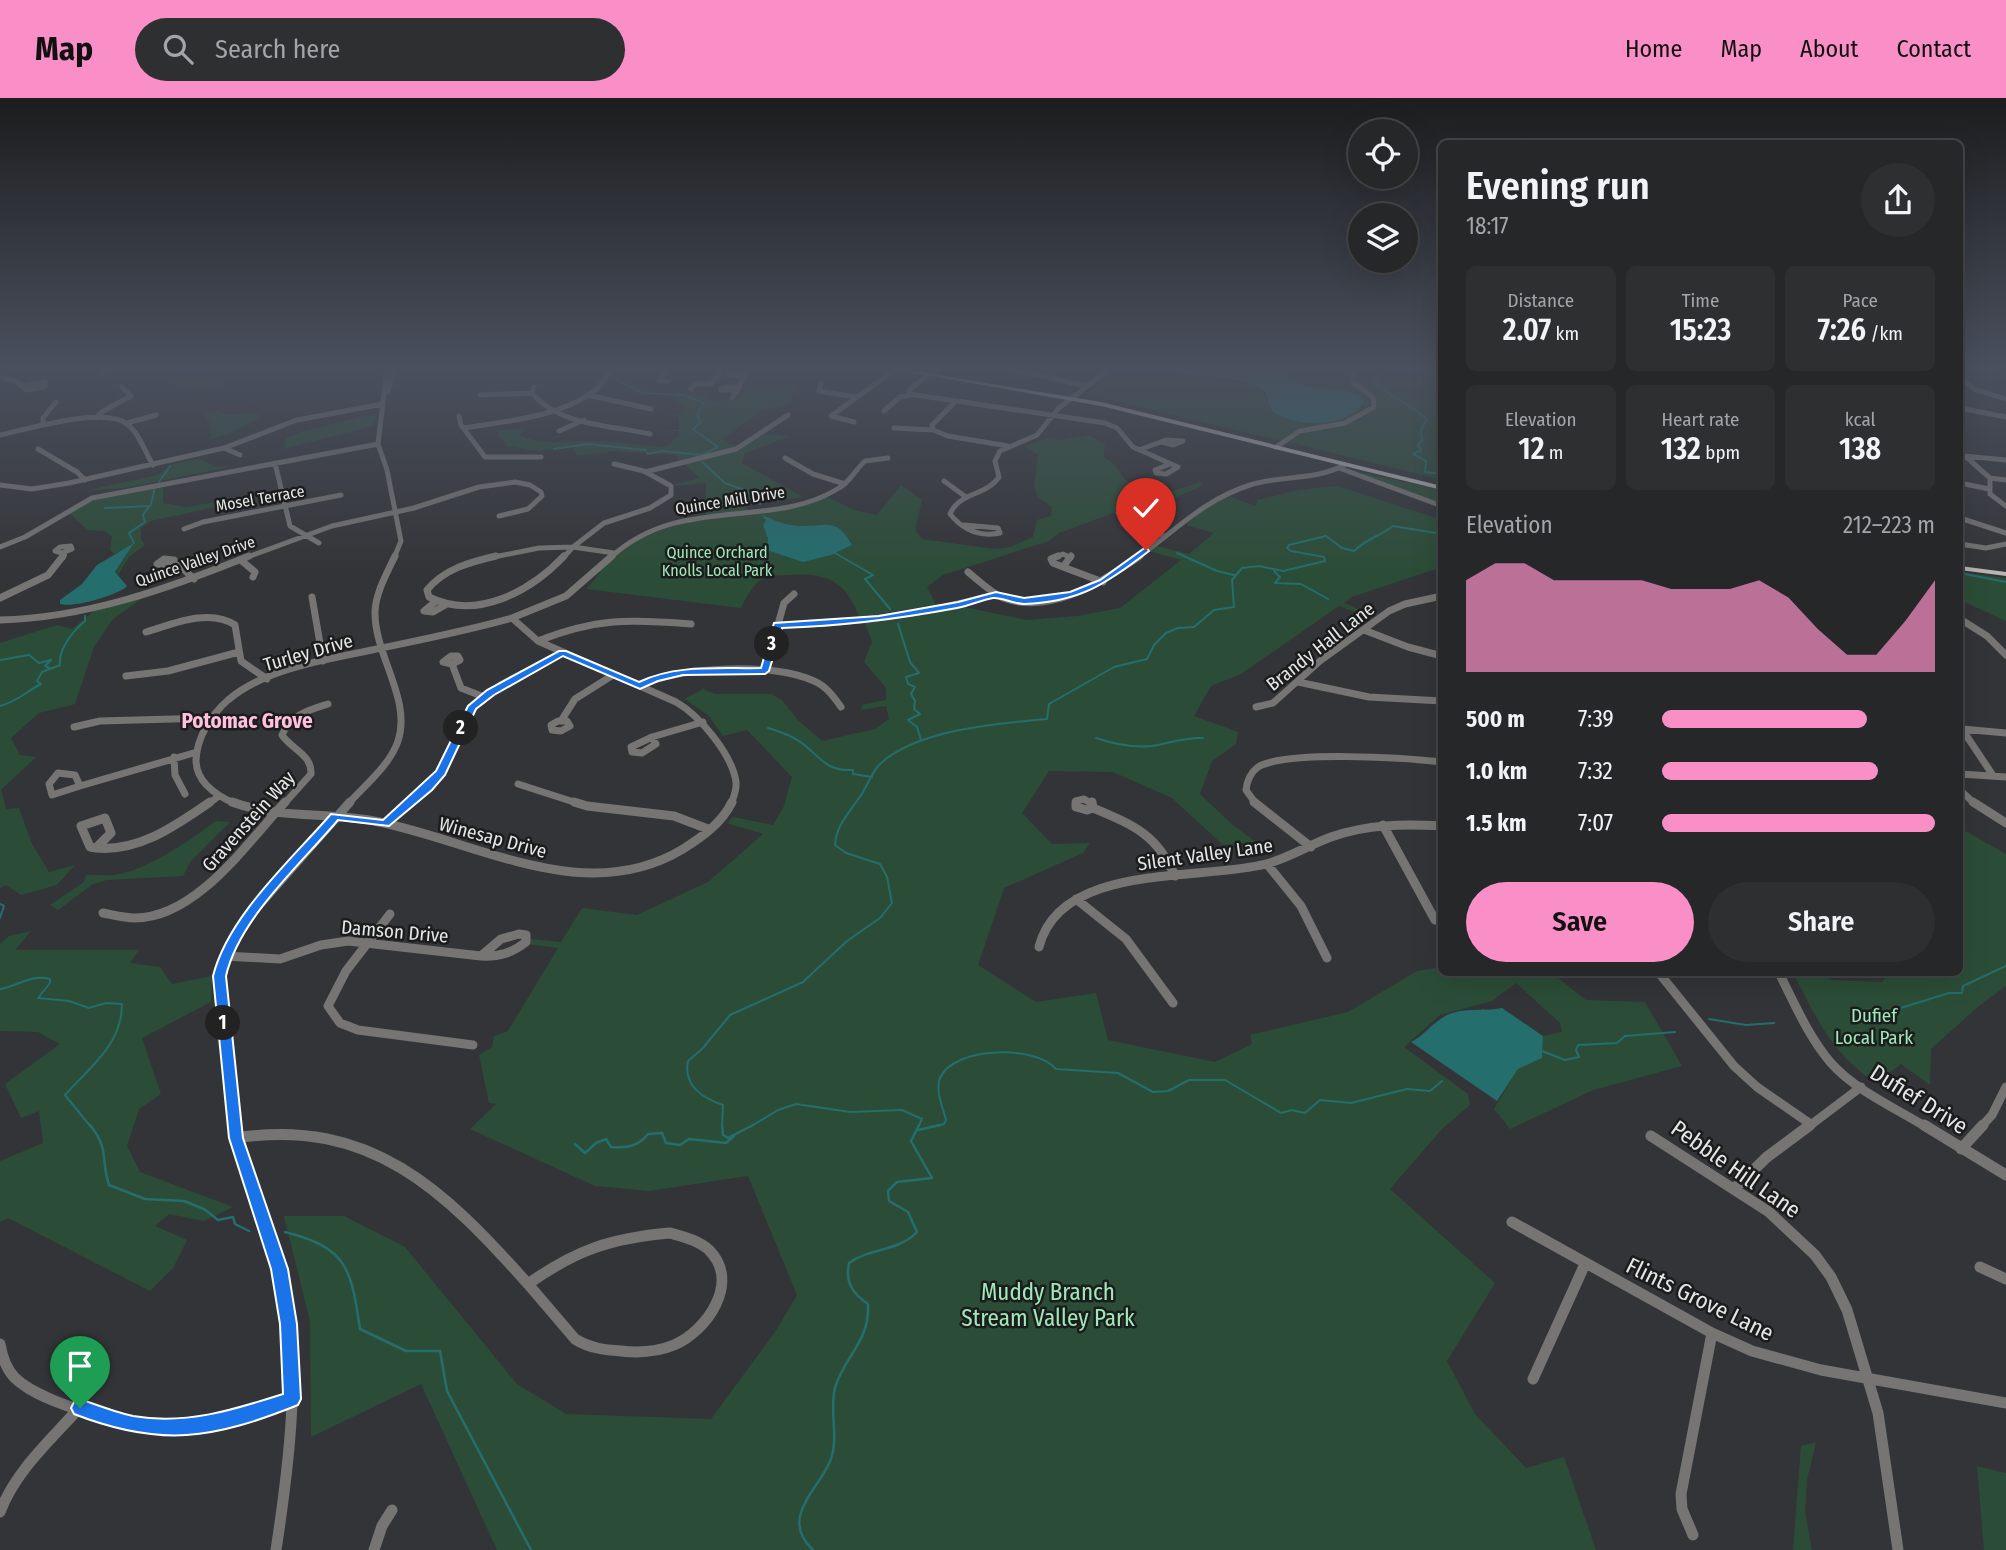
<!DOCTYPE html>
<meta charset="utf-8">
<style>
:root{--surface:#262729;--page:#2e2f31;--text:#f1f3f6;--muted:#a4a5a8;--line:#424446;--accent:#fa8fc7}
body{margin:0;font-family:"Fira Sans Condensed",sans-serif;background:var(--page);color:var(--text);height:100vh;display:flex;flex-direction:column;font-size:26px;white-space:nowrap}
*{box-sizing:border-box;margin:0}
p{font-size:23px;color:var(--muted)}
.icon{flex:none;width:38px;height:38px;fill:none;stroke:currentColor;stroke-width:2;stroke-linecap:round;stroke-linejoin:round}
.map{position:relative;flex:1;overflow:hidden}
.drawer{position:absolute;left:1438px;top:42px;width:525px;height:836px;display:flex;flex-direction:column;background:var(--surface);border-radius:10px;box-shadow:0 7px 28px #0002,0 0 0 2px var(--line)}
.drawer>*{flex:none}
.fabs{position:absolute;left:1348px;top:21px;display:grid;gap:14px}
.fabs a{display:grid;place-items:center;width:70px;height:70px;border-radius:50%;background:var(--surface);box-shadow:0 7px 28px #0002,0 0 0 2px var(--line);font-size:35px}
.pin{position:absolute;display:grid;place-items:center;width:60px;height:60px;color:#fff;margin:-72px -30px;border-radius:50% 50% 50% 0;rotate:-45deg;box-shadow:0 0 7px #0007}
.pin .icon{rotate:45deg}
.km{position:absolute;width:35px;height:35px;margin:-18px;border-radius:50%;background:#222;color:#fff;font-size:19px;line-height:35px;text-align:center}
.round{display:grid;place-items:center;flex:none;width:74px;height:74px;border-radius:37px;background:var(--page)}
.head{display:flex;align-items:center;justify-content:space-between;height:119px;padding:0 28px}
h1{font-size:38px;font-weight:600;line-height:52px}
.metrics{display:grid;grid-template-columns:repeat(3,1fr);gap:10px;height:119px;padding:7px 28px}
.metrics div{display:grid;align-content:center;border-radius:10px;background:var(--page);text-align:center}
.metrics b{font-size:30px;font-weight:600}
.metrics small{font-size:19px;font-weight:400}
.metrics p{font-size:19px}
.chart{height:196px;padding:14px 28px}
.chart p{display:flex;justify-content:space-between}
.chart svg{width:100%;height:126px;margin-top:7px;fill:var(--accent);opacity:.7}
.button{display:flex;gap:14px;margin-top:auto;padding:14px 28px}
.button a{flex:1;height:80px;border-radius:42px;background:var(--accent);color:#111;font-size:28px;font-weight:600;line-height:80px;text-align:center}
.button a+a{background:var(--page);color:var(--text)}
ul{padding:0 28px;list-style:none;font-size:23px}
li{display:grid;grid-template-columns:112px 84px 1fr;align-items:center;height:52px}
li i{height:18px;border-radius:9px;background:var(--accent)}
header{display:flex;align-items:center;gap:42px;box-sizing:border-box;height:98px;padding:0 35px;background:var(--accent);color:#111}
header strong{font-size:33px}
nav{display:flex;gap:38px;margin-inline-start:auto;font-size:24px}
.search{width:490px;height:63px;background:var(--page);display:flex;align-items:center;gap:18px;box-sizing:border-box;padding:0 24px;border-radius:38px;color:var(--muted);font-size:26px}
.map>svg:first-child{display:block}
</style>
<header>
<strong>Map</strong>
<div class="search"><svg class="icon" aria-label="search" viewBox="0 0 24 24"><circle cx="10" cy="10" r="6"/><path d="M15 15l6 6"/></svg>Search here</div>
<nav><a>Home</a><a>Map</a><a>About</a><a>Contact</a></nav>
</header>
<div class="map">
<svg width="2006" height="1452" viewBox="0 0 2006 1452">
<rect width="100%" height="100%" fill="#333437"/>
<path fill="#2b4d37" d="M194,272H202L227,284L193,293L165,279Z
M1115,272H1167L1251,287L1263,291C1266,297 1267,307 1271,312C1275,317 1284,319 1291,321C1320,327 1340,325 1364,308V301L1351,294L1317,290L1315,289L1320,287C1304,282 1295,289 1280,272H1301L1300,274L1308,277V281L1349,284L1371,300L1372,305L1343,324L1313,329L1281,343L1090,297L1089,295Z
M1357,272H1442V382L1288,344C1312,325 1361,335 1377,305L1374,297L1355,285L1354,278Z
M768,287L797,288L790,306L762,312L723,341L735,349L766,336L791,338L745,355L742,365L803,399L745,408L749,413L828,399L854,412L877,417L901,387L922,402L915,432L922,441L995,451L1010,449L1033,439L1037,422L1051,418L1052,409L1038,399L1034,389L1038,357L1025,348L1048,339L1061,342L1088,337L1105,346L1104,359L1114,366L1126,383L1150,390L1146,394L1127,397L1130,401L1167,395L1201,384L1203,387L1166,404L1132,408L1059,435L1049,443L943,477L927,489L936,507L859,519C846,481 824,474 786,477C780,478 769,477 764,480C753,485 746,500 741,510L586,491C595,483 603,468 614,458C638,437 675,427 706,420V385L676,388L674,386L700,380L674,357L615,353L577,358L573,350L537,353L507,348L498,337L500,332L524,331L520,337C542,348 563,343 586,343C612,343 639,347 665,349L679,338V333L659,334L679,331V319L655,312L679,317L684,306L674,303L682,295L710,298L708,303L737,302L747,288Z
M214,312L229,317L256,315L261,319L230,335L206,343L212,338L209,324L203,316Z
M377,315L374,328L284,351L286,340L301,334Z
M199,360L215,369H230L124,390L83,393L158,377L170,367Z
M1345,371L1442,392V407Z
M163,388V405L186,409L216,404L215,409L151,423L141,430V441L145,447L130,458L117,478L116,474L133,447L114,456L110,452L112,438L104,433L88,432L70,416C93,396 134,394 163,388Z
M1337,388L1442,422V469L1352,499L1344,505L1372,517L1369,519L1339,508L1241,576L1211,588L1194,618L1238,634L1236,646L1212,663L1200,696L1234,728L1256,744L1223,747L1172,700L1113,674L1049,673L1022,715L1052,746L1090,745L1083,755L1004,790L978,867L1036,904L1096,895L1108,942L1215,964L1252,946L1250,937L1348,914L1417,873L1442,869V875H1552L1586,902L1645,904L1682,968L1593,992L1510,1031L1494,1011L1518,970L1542,960L1543,938L1562,934L1560,925L1516,885L1492,903L1440,917L1404,949L1468,996L1470,1007L1442,1031L1390,1091L1495,1185L1447,1263L1475,1316L1526,1370L1564,1359L1596,1452H497L421,1286L311,1339L310,1223L284,1118H344L405,1149L517,1286L566,1316L711,1321L775,1234L797,1197L748,1078L649,1093L595,1088L470,1031L496,1006L489,1005L479,957L492,949L494,938L508,933L558,850L527,846L530,841L561,844L582,810L637,817L708,784L763,736L727,725L733,719L773,727L784,708L792,679L747,632L723,638L709,618L685,601L703,591L715,596H771L782,602L798,622L822,643L875,631L889,621L886,608L861,612L862,607L886,602V590L864,564L872,544L864,522L964,509L1027,522L1077,518L1120,510L1181,462L1146,452L1153,447L1189,456L1214,435L1186,427L1203,412L1229,398L1255,408L1258,402L1298,392Z
M1960,474L2006,480V523L1960,502Z
M144,499L113,521L94,549L75,606L39,615L11,640L20,657L36,659L1,692L6,711L19,710L32,746L49,774L75,767L57,787L21,797L6,787L0,790V545L57,527L72,531L94,513Z
M216,723L230,724L191,763L183,778L107,782L93,786L58,812L50,807L84,784L86,777C95,776 105,778 114,777C144,774 192,741 216,723Z
M1960,730L2006,756V888L1980,907L1931,951L1930,987L1901,966L1876,985C1831,955 1817,921 1793,875H1816L1831,882L1882,884L1889,875H1960Z
M31,833L15,852H139L130,865L160,869L172,886L212,878L211,904L142,940L161,996L139,1011L127,1048L140,1074L233,1109L204,1123L169,1116L155,1128L187,1142L173,1170L150,1193L8,1120L0,1124V1063L43,1045L39,1013L21,1020L5,986L60,946L38,934L0,933V846L9,838Z
M1816,1344L1807,1382L1805,1414L1812,1452H1793L1801,1348Z
M1977,1368L2006,1375V1452H1984Z"/>
<path fill="#246e6e" d="M1168,272H1280C1301,300 1340,282 1364,301V306C1343,330 1299,330 1273,314C1268,308 1269,300 1265,294C1255,279 1186,278 1168,272Z
M761,417C772,421 785,428 799,428C826,429 836,418 852,447L831,457L803,464L767,452L768,441L763,427L766,422Z
M134,445L115,474L127,488L125,490C113,498 74,510 60,506V502L82,486L97,467Z
M1502,910L1543,938L1542,960L1518,971L1497,1003L1411,944C1425,937 1433,924 1447,917C1464,909 1484,914 1502,910Z"/>
<g fill="none" stroke-linecap="round" stroke-linejoin="round">
<path stroke="#246e6e" stroke-width="2" d="M1374,272L1379,279L1371,281L1380,285L1376,287C1393,299 1411,307 1427,321L1421,332L1422,342L1418,347L1421,352L1413,356L1426,363L1425,374L1442,376
M616,281L642,295L683,297L704,305L697,316L701,324L693,331L718,349L702,357
M554,351L588,346L645,352L648,356L662,353L702,357
M702,364L725,385L747,393L760,406
M159,384L170,368
M105,410L149,408
M134,445L129,435L145,424L143,417L151,406L155,389
M835,455L873,477L865,481L890,511
M1177,455L1217,473L1234,477
M1274,473L1280,479L1275,485L1301,486L1328,501
M1960,475L2006,484
M898,526L910,564L919,575L906,579L908,586L915,589L911,596L915,603L914,611L920,616L908,622L917,629L921,642
M0,562L29,557L39,565L51,562L45,568L49,570
M0,608C16,604 26,594 41,586L37,583L42,574L60,567C58,551 74,532 85,523V518
M768,630C782,634 799,641 809,651C825,665 830,673 853,672V676L872,679
M1096,640C1114,646 1133,650 1152,648C1170,645 1185,639 1203,640
M0,806L4,808L0,820
M0,891C19,888 30,876 50,881V885L38,900L69,903L89,910L106,905L122,906C122,946 91,968 65,997L91,1029
M1878,917L1949,895H1962L1963,888L2006,868
M1709,921L1746,927L1774,925
M1542,953L1565,962L1579,959L1576,952L1578,947L1617,945L1625,938L1675,934
M722,1029L723,1007C702,1000 683,988 688,963L703,950L730,917L803,884L847,843L880,820L892,805L887,779L880,766L846,755L835,747C836,728 848,716 859,700C866,691 871,676 878,668C913,632 999,625 1047,621L1049,606L1114,569L1147,561L1154,547L1166,535L1178,530L1194,529L1214,512L1234,509L1232,482L1242,470L1259,468L1283,473L1325,463L1324,459L1291,453L1287,450L1289,447L1326,438L1342,450L1354,453C1366,441 1380,438 1393,428L1442,436
M750,1029L778,1012L796,1006L850,1014L902,1012L922,1021L918,1029
M932,1029L944,1026L946,1022C943,1010 935,992 940,980C954,948 1036,947 1056,971L1118,975L1153,994L1168,993L1189,982H1225L1281,1015L1292,1012L1305,1015L1320,1002L1351,1005L1407,991L1430,993L1442,983"/>
<path stroke="#246e6e" stroke-width="2.5" d="M90,1027C110,1052 100,1059 109,1087L145,1101L184,1103L204,1111L218,1122L233,1119L235,1126L249,1133
M722,1027L723,1037L728,1040L753,1027
M918,1032L940,1027
M575,1046L585,1055L596,1045L606,1041L611,1049C626,1050 638,1049 648,1036L662,1035L666,1045L680,1047L689,1041L726,1045L734,1038
M285,1134C348,1150 351,1171 360,1231L406,1253H440L447,1293L531,1452
M813,1452C778,1419 820,1391 831,1361C839,1338 829,1313 835,1290C844,1258 870,1244 868,1206C852,1195 845,1184 849,1165C871,1149 898,1154 917,1134L908,1114L889,1103L888,1093L897,1084L932,1080L911,1043L919,1027"/>
<path stroke="#767574" stroke-width="5" d="M387,272L378,346L387,372L401,443L394,460
M611,272H668
M666,272L660,283H667
M935,272L910,291L909,296L1105,325L1117,330L1133,349L1178,369L1166,376L1156,375L1155,372L1170,366
M1015,272L1087,288
M100,276L106,272
M728,277H745
M1960,279L1974,291L2006,301
M3,280L16,283L26,292L45,289V284L23,288
M821,285L819,293L857,299
M534,289L532,295C559,328 611,327 650,336
M691,291L695,286H711L721,272
M738,292H721L723,289H740
M388,294L394,272
M480,297L532,295
M588,297L651,311
M732,300L749,272
M955,304L932,327L933,332L948,338L1008,348
M1960,310L2006,319
M884,313L900,299L911,297
M459,318L461,327L485,359H541
M96,320L103,313L131,298L122,289
M854,324L831,318L895,272
M127,325L156,317
M43,327V320L56,304
M463,330C506,323 558,320 594,293C602,287 606,279 612,272
M894,330L933,332
M559,333L584,322
M0,337C28,331 104,308 127,326C139,335 145,354 153,367
M1276,349L1300,333L1345,325L1374,309L1373,299L1352,284L1354,272
M224,350L240,357
M38,351L77,374L85,382
M1139,352L1166,342L1183,343L1173,347L1162,344
M1964,358L2006,362
M1965,358L1990,380V396L2006,408
M785,360L813,376L845,386
M275,365L290,428L319,445
M1339,370L1442,408
M645,374L736,351L788,317
M1990,380L2006,382
M944,383L966,399
M1960,385L1989,391
M0,387L32,391L69,385L224,350L297,322L383,306
M1118,415L1138,430L1164,438
M1960,420L2006,435
M964,427L998,430L1000,435C980,439 963,432 950,416C959,394 986,398 999,379L995,363L1000,353L1037,337L1059,310L1108,272
M184,431L203,424L341,397
M1960,446L1986,450L2006,446
M71,448L72,451L62,455L55,453L60,449Z
M0,449L25,439L92,400L378,346
M573,449L614,455
M573,449L604,425L650,410L671,397V388L644,373L614,366
M63,460L65,454
M245,460L332,428L414,410L479,389L515,384L530,387L541,394L542,398L528,411L499,418
M489,460L539,450L573,449
M563,460L573,449
M610,460C680,395 771,433 839,390C850,384 856,371 865,363L888,360
M1054,460L1063,456L1071,460
M1137,460C1175,433 1205,401 1250,387C1281,377 1315,383 1344,367"/>
<path stroke="#767574" stroke-width="7" d="M496,458C470,464 444,471 427,492L429,499C477,523 531,493 564,458
M1058,458L1051,461L1053,465L1063,469
M164,461L174,462L165,467L157,466Z
M242,463L255,474L253,479
M171,466L180,468L194,481
M1063,469L1103,484
M1063,469L1071,458
M968,474C979,483 990,494 1003,500C1052,517 1102,484 1140,458
M312,499L323,563
M0,500L48,477L63,458
M435,504L424,513L433,514L447,506
M512,520L538,543L676,604C699,617 732,656 736,684C737,692 734,698 731,706
M512,520L566,498L612,458
M1960,521L1987,538L2006,557
M0,522C86,520 170,490 249,458
M778,527C852,526 924,517 996,496
M1364,532L1408,549L1442,558
M146,534C173,526 209,510 235,527L241,563L267,581
M538,543C596,520 630,521 691,526
M451,558H458L460,562L452,566L443,564Z
M452,566L461,590L484,599
M765,573L784,505L794,496
M126,578L168,573L239,554
M1298,584L1369,599L1442,603
M640,588C679,568 774,564 814,583C826,588 834,599 841,609
M1256,609L1273,605L1320,563L1389,513L1405,506L1442,498
M558,623H567L570,628L561,633L552,632L551,627Z
M561,623L575,601L613,577
M1960,628L1992,676
M74,629L100,623L209,620
M1962,631L2006,635
M652,639L656,646L642,655L632,654L631,649Z
M652,639L703,624
M174,659L175,677L185,696
M58,675L75,677L80,688L52,697L49,686Z
M1960,676L2006,679
M518,686L580,706
M80,688L197,654
M1960,692L1975,706
M208,706L219,698
M236,706C217,698 196,685 196,662C197,639 211,617 228,602C266,570 325,562 372,552C419,542 466,533 512,520
M284,706L311,676C312,656 292,652 282,637C290,617 309,612 328,606
M348,706C365,687 390,667 398,643C412,601 374,557 375,513C376,494 387,475 395,458
M409,706L444,671L464,622L480,602L502,586L562,555
M1076,706V703L1084,701L1092,706
M1256,706L1246,692C1247,682 1250,675 1258,669C1287,652 1406,660 1442,664"/>
<path stroke="#767574" stroke-width="9" d="M232,704C278,721 326,714 374,723C475,742 584,811 683,751C702,739 722,725 732,704
M574,704L587,708L674,718L708,731
M1076,704V709L1087,712L1093,710L1092,704
M1254,704L1311,749
M1973,704L2006,725
M1093,710C1133,727 1157,736 1175,778
M105,720L111,735L96,750L90,749L81,728Z
M385,725L412,704
M1383,727L1435,822
M96,750C140,754 176,727 210,704
M1267,766L1301,808L1327,860
M1076,801L1126,841L1173,905
M103,815C113,817 125,820 135,820C196,820 247,745 285,704
M390,816L346,873L328,908L340,925L358,932L473,947
M519,836L526,837V844C512,855 499,859 481,858L501,841Z
M1039,849C1060,764 1200,783 1266,766C1289,760 1309,747 1331,739C1368,726 1403,726 1442,728
M225,858L280,861L321,847L348,843L481,858
M1659,875L1734,968L1757,989L1809,1025
M1779,875C1795,906 1808,938 1831,965C1855,992 1895,1010 1926,1029
M235,1029L220,878L225,858L238,831L350,704
M1808,1029L1861,989
M1981,1029L1992,1017L2006,989"/>
<path stroke="#767574" stroke-width="11" d="M235,1027L236,1040C249,1079 264,1117 275,1156C304,1253 291,1354 276,1452
M1924,1027L2006,1077
M1651,1038L1769,1114L1815,1157L1831,1179L1847,1212L1878,1315L1898,1452
M236,1040C371,1019 445,1093 528,1186
M1961,1051L1983,1027
M1734,1091L1767,1059L1810,1027
M1512,1124L1712,1235L1752,1253L1821,1272L2006,1305
M670,1135C684,1139 698,1142 709,1152C741,1184 707,1233 674,1247C657,1254 639,1255 621,1253C605,1252 589,1250 575,1241L528,1186C576,1152 611,1140 670,1135Z
M1980,1169L2006,1181
M0,1246C2,1258 6,1271 15,1280C45,1309 148,1333 189,1329C224,1327 258,1313 292,1301
M1533,1281L1585,1166
M0,1414C16,1372 51,1342 80,1309
M1693,1437L1682,1411L1681,1396L1712,1235
M374,1452L382,1428L392,1412"/>
<path fill="#b8b4b4" fill-rule="evenodd" d="M897,272H908L1101,304L1442,388V392L1101,308Z
M1960,468L2006,474V478L1960,472Z"/>
</g>
<linearGradient id="sky" x2="0" y2="1"><stop stop-color="#1c1d1e"/><stop offset="0.57" stop-color="#4a505e"/><stop offset="1" stop-color="#4a505e" stop-opacity="0"/></linearGradient>
<rect width="2006" height="475" fill="url(#sky)"/>
<path fill="#1a73e8" stroke="#fff" stroke-width="2" d="M1146,449L1149,453C1106,486 1080,504 1024,506C1013,506 1002,499 993,500C981,502 969,508 957,510C898,521 841,528 782,530L769,573L765,576L683,577L658,583L640,591L563,558L494,597L476,611L445,677L432,692L389,728L338,722C300,767 239,821 226,878L243,1040L288,1171L297,1226L301,1301L298,1307C213,1341 161,1350 74,1316L71,1310L74,1304L80,1301C97,1307 115,1314 133,1318C186,1327 233,1312 283,1296L280,1226L271,1171L229,1040L213,878C228,818 291,762 331,716L383,722L436,673L468,608L487,592L559,553H566L639,584C676,566 720,571 761,570L774,525L879,518L958,504L996,494L1024,500L1070,494L1100,482Z"/>
<g text-anchor="middle" stroke-width="5" stroke-linejoin="round" paint-order="stroke">
<g font-size="16" fill="#e5e6e7" stroke="#1c1c1d">
<text transform="translate(260 400) rotate(-10)" y="6">Mosel Terrace</text>
<text transform="translate(730 402) rotate(-9)" y="6">Quince Mill Drive</text>
<text transform="translate(195 463) rotate(-19)" y="6">Quince Valley Drive</text>
</g>
<g font-size="16" fill="#9ee9b8" stroke="#1c1c1d">
<text x="717" y="460">Quince Orchard<tspan x="717" dy="18">Knolls Local Park</tspan></text>
</g>
<g font-size="19" fill="#e5e6e7" stroke="#1c1c1d">
<text transform="translate(1320 548) rotate(-38)" y="7">Brandy Hall Lane</text>
<text transform="translate(308 554) rotate(-16)" y="7">Turley Drive</text>
<text transform="translate(248 723) rotate(-48)" y="7">Gravenstein Way</text>
<text transform="translate(493 739) rotate(15)" y="7">Winesap Drive</text>
<text transform="translate(1205 756) rotate(-8)" y="7">Silent Valley Lane</text>
<text transform="translate(395 833) rotate(5)" y="7">Damson Drive</text>
</g>
<g font-size="19" fill="#9ee9b8" stroke="#1c1c1d">
<text x="1874" y="924">Dufief<tspan x="1874" dy="22">Local Park</tspan></text>
</g>
<g font-size="21" font-weight="bold" fill="#ffc1df" stroke="#1c1c1d">
<text x="247" y="630">Potomac Grove</text>
</g>
<g font-size="23" fill="#e5e6e7" stroke="#1c1c1d">
<text transform="translate(1919 1001) rotate(32)" y="8">Dufief Drive</text>
<text transform="translate(1736 1071) rotate(35)" y="8">Pebble Hill Lane</text>
<text transform="translate(1700 1201) rotate(26)" y="8">Flints Grove Lane</text>
</g>
<g font-size="23" fill="#9ee9b8" stroke="#1c1c1d">
<text x="1048" y="1202">Muddy Branch<tspan x="1048" dy="26">Stream Valley Park</tspan></text>
</g>
</g>
</svg>
<div class="fabs">
<a><svg class="icon" aria-label="locate" viewBox="0 0 24 24"><circle cx="12" cy="12" r="6"/><path d="M12 2v4M12 18v4M2 12h4M18 12h4"/></svg></a>
<a><svg class="icon" aria-label="layers" viewBox="0 0 24 24"><path d="M12 4l9 5-9 5-9-5zM3 14l9 5 9-5"/></svg></a>
</div>
<div class="pin" style="left:80px;top:1310px;background:#1e9e55"><svg class="icon" aria-label="arrive" viewBox="0 0 24 24"><path d="M6 21V4h12l-3 4 3 4H6"/></svg></div>
<div class="pin" style="left:1146px;top:452px;background:#d93025"><svg class="icon" aria-label="check" viewBox="0 0 24 24"><path d="M5 12l5 5 9-10"/></svg></div>
<b class="km" style="left:223px;top:925px">1</b>
<b class="km" style="left:461px;top:630px">2</b>
<b class="km" style="left:772px;top:546px">3</b>
<section class="drawer">
<div class="head"><div><h1>Evening run</h1><p>18:17</p></div><a class="round"><svg class="icon" aria-label="share" viewBox="0 0 24 24"><path d="M12 15V3M7 8l5-5 5 5M5 13v7h14v-7"/></svg></a></div>
<div class="metrics">
<div><p>Distance</p><b>2.07<small> km</small></b></div>
<div><p>Time</p><b>15:23</b></div>
<div><p>Pace</p><b>7:26<small> /km</small></b></div>
</div>
<div class="metrics">
<div><p>Elevation</p><b>12<small> m</small></b></div>
<div><p>Heart rate</p><b>132<small> bpm</small></b></div>
<div><p>kcal</p><b>138</b></div>
</div>
<div class="chart"><p><span>Elevation</span>212–223 m</p>
<svg viewBox="0 0 160 44" preserveAspectRatio="none"><path d="M0 44V12L10 6L20 6L30 12L40 12L50 12L60 12L70 15L80 15L90 15L100 12L110 18L120 29L130 38L140 38L150 26L160 12V44z"/></svg>
</div>
<ul>
<li><b>500 m</b>7:39<i style="width:75%"></i></li>
<li><b>1.0 km</b>7:32<i style="width:79%"></i></li>
<li><b>1.5 km</b>7:07<i style="width:100%"></i></li>
</ul>
<div class="button"><a>Save</a><a>Share</a></div>
</section>
</div>
